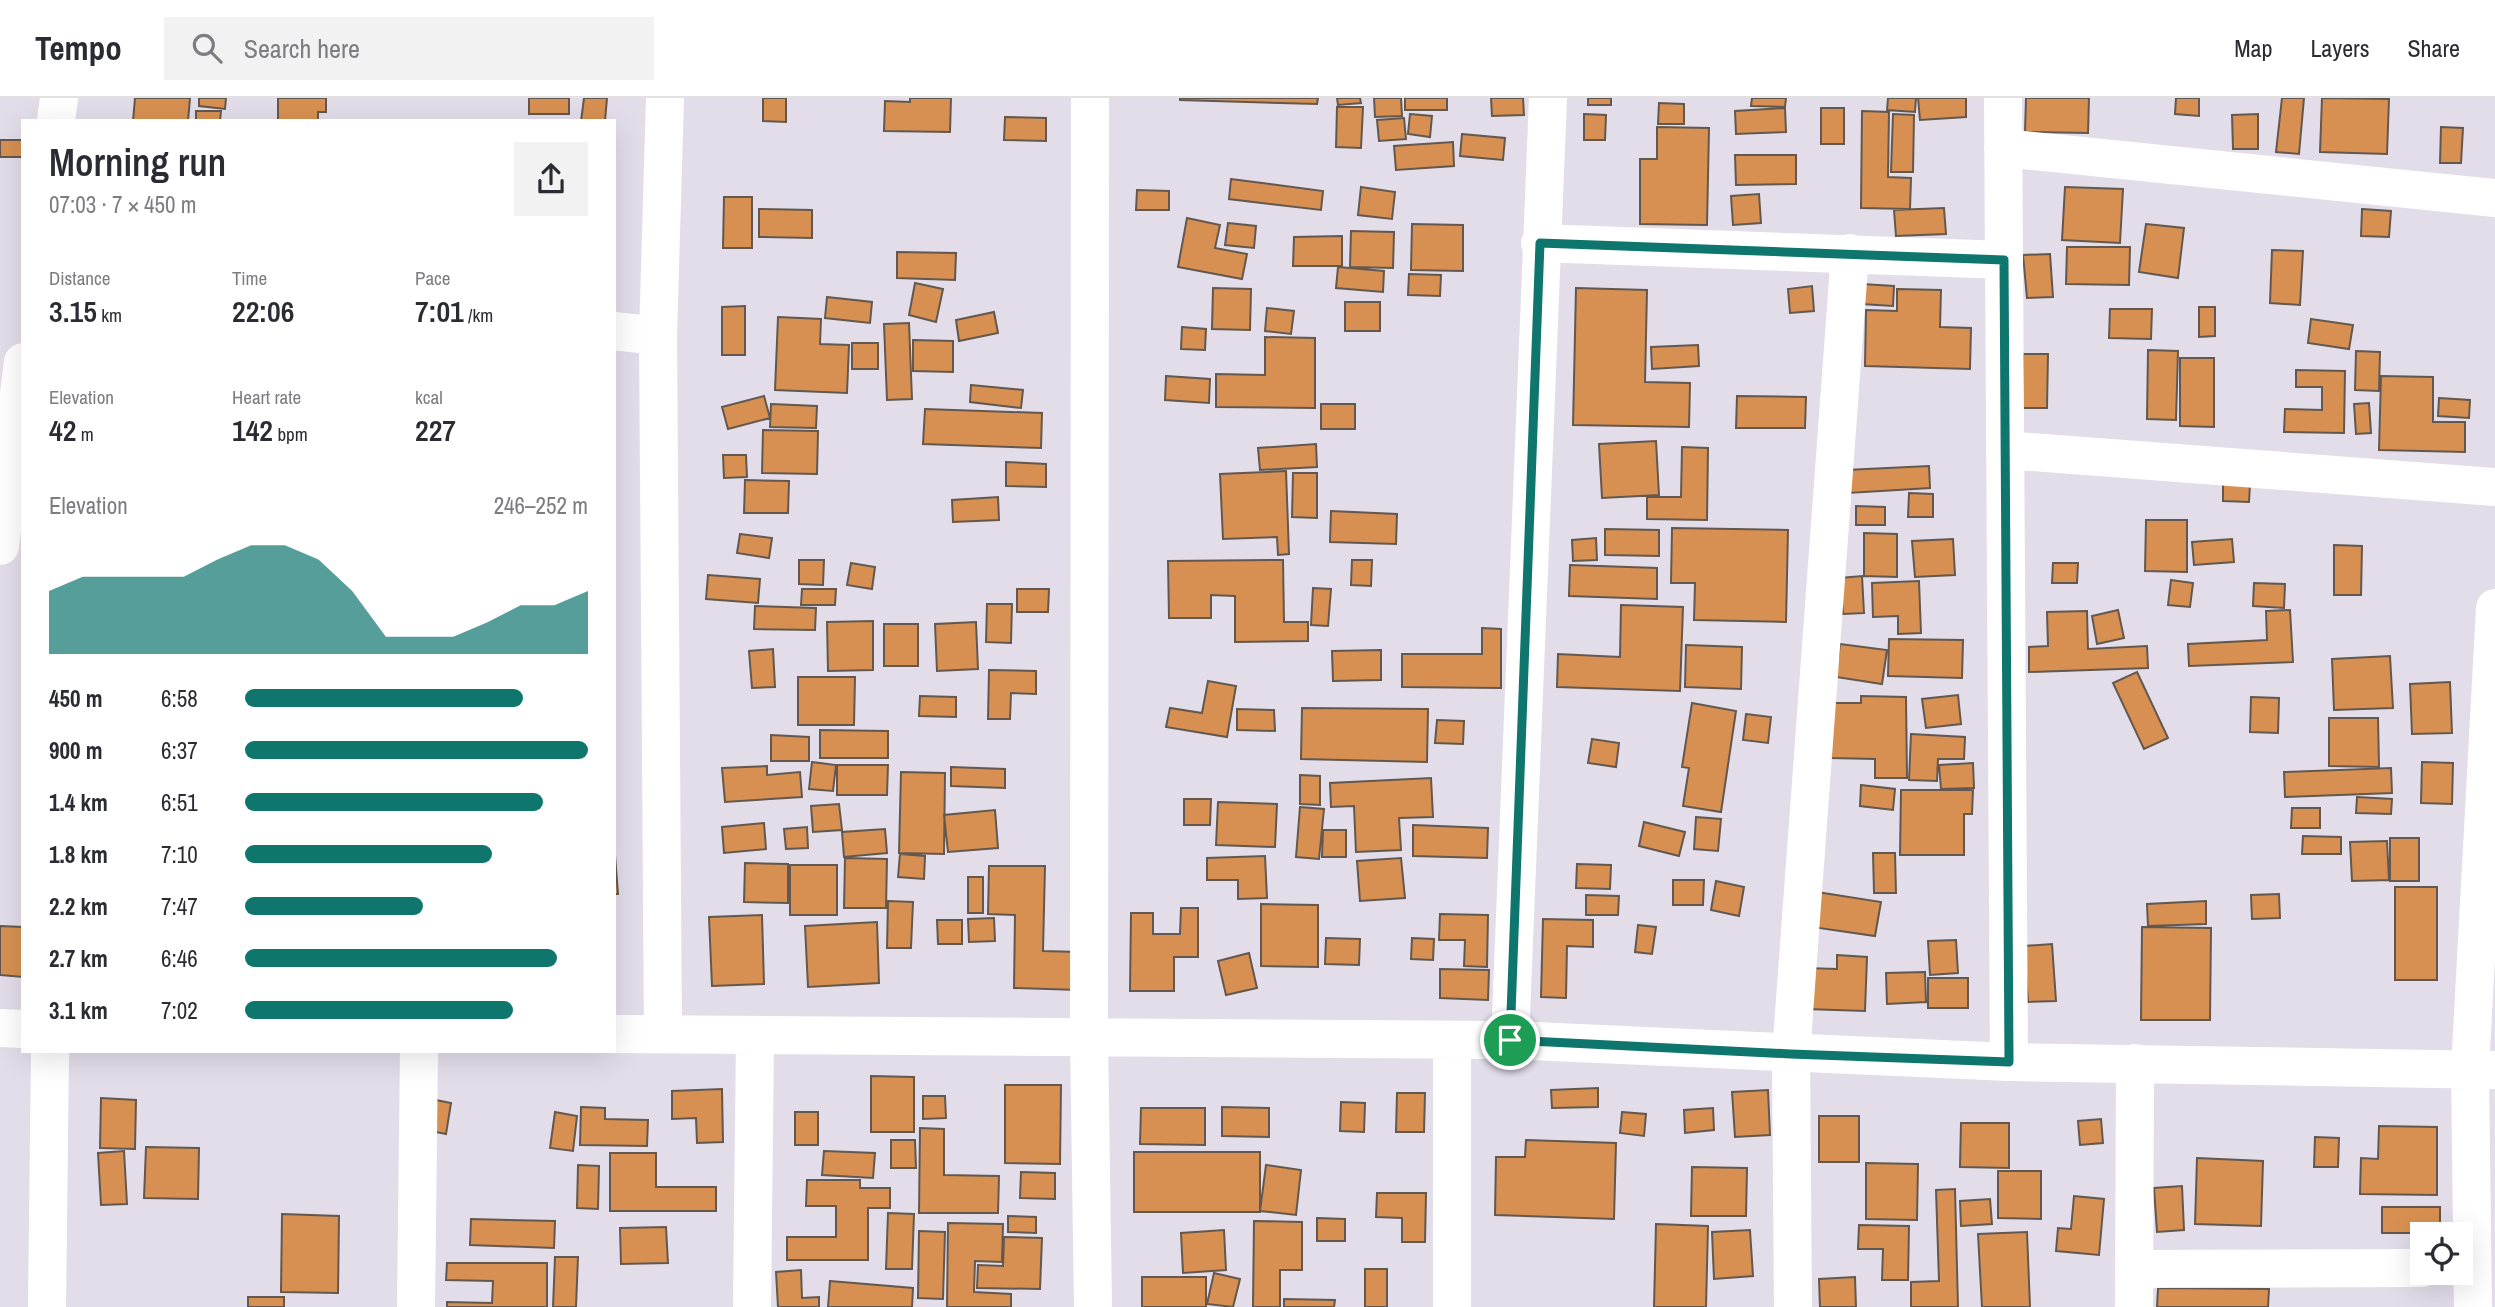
<!DOCTYPE html>
<meta charset="utf-8">
<style>
:root{--surface:#fff;--page:#f2f2f3;--text:#2b2b33;--muted:#7c7c81;--line:#e1e1e2;--accent:#0f766e}
body{margin:0;font-family:"Archivo Narrow",sans-serif;background:var(--page);color:var(--text);height:100vh;display:flex;flex-direction:column;font-size:26px;white-space:nowrap}
*{box-sizing:border-box;margin:0}
p{font-size:23px;color:var(--muted)}
.icon{flex:none;width:38px;height:38px;fill:none;stroke:currentColor;stroke-width:2;stroke-linecap:round;stroke-linejoin:round}
.map{position:relative;flex:1;overflow:hidden}
.panel{position:absolute;left:21px;top:21px;width:595px;height:934px;display:flex;flex-direction:column;background:var(--surface);border-radius:0px;box-shadow:0 7px 28px #0002}
.panel>*{flex:none}
.tools{position:absolute;left:2410px;top:1124px;display:grid;gap:14px}
.tools a{display:grid;place-items:center;width:63px;height:63px;border-radius:0px;background:var(--surface);box-shadow:0 7px 28px #0002;font-size:35px}
.pin{position:absolute;display:grid;place-items:center;width:60px;height:60px;color:#fff;margin:-30px;border:4px solid #fff;border-radius:50%;box-shadow:0 2px 7px #0007}
.round{display:grid;place-items:center;flex:none;width:74px;height:74px;border-radius:0px;background:var(--page)}
.overview{display:flex;align-items:center;justify-content:space-between;height:119px;padding:0 28px}
h1{font-size:38px;font-weight:600;line-height:52px}
.figures{display:grid;grid-template-columns:repeat(3,1fr);gap:10px;height:119px;padding:7px 28px}
.figures div{display:grid;align-content:center}
.figures b{font-size:30px;font-weight:600}
.figures small{font-size:19px;font-weight:400}
.figures p{font-size:19px}
.chart{height:196px;padding:14px 28px}
.chart p{display:flex;justify-content:space-between}
.chart svg{width:100%;height:126px;margin-top:7px;fill:var(--accent);opacity:.7}
ul{padding:0 28px;list-style:none;font-size:23px}
li{display:grid;grid-template-columns:112px 84px 1fr;align-items:center;height:52px}
li i{height:18px;border-radius:9px;background:var(--accent)}
header{display:flex;align-items:center;gap:42px;box-sizing:border-box;height:98px;padding:0 35px;background:var(--surface);border-bottom:2px solid var(--line)}
header strong{font-size:33px}
nav{display:flex;gap:38px;margin-inline-start:auto;font-size:24px}
.search{width:490px;height:63px;background:var(--page);display:flex;align-items:center;gap:18px;box-sizing:border-box;padding:0 24px;border-radius:0px;color:var(--muted);font-size:26px}
.map>svg:first-child{display:block}
</style>
<header>
<strong>Tempo</strong>
<div class="search"><svg class="icon" aria-label="search" viewBox="0 0 24 24"><circle cx="10" cy="10" r="6"/><path d="M15 15l6 6"/></svg>Search here</div>
<nav><a>Map</a><a>Layers</a><a>Share</a></nav>
</header>
<div class="map">
<svg width="2495" height="1209" viewBox="0 0 2495 1209">
<rect width="100%" height="100%" fill="#e3ddea"/>
<path fill="#d79051" stroke="#62584f" stroke-width="2" d="M135,0H190L188,23H133Z
M199,0H226L225,11L199,8Z
M278,0H326V14H318V23H278Z
M529,0H569V16H529Z
M584,0H607L605,23H581Z
M763,0H786V24L763,23Z
M910,0H951L950,34L884,33L885,3L910,4Z
M1180,0H1318L1317,6L1180,2Z
M1337,0H1360L1361,5L1338,7Z
M1374,0H1401L1402,18L1375,19Z
M1405,0H1447V12H1405Z
M1491,0H1523L1524,17L1492,18Z
M1588,0H1611V7H1588Z
M1752,0H1786L1785,9L1751,8Z
M1888,0H1916L1915,14L1887,12Z
M1918,0H1966V19L1920,22Z
M2026,0H2089L2088,35L2025,34Z
M2176,0H2199V18L2175,16Z
M2282,0H2304L2299,56L2276,54Z
M2322,0L2389,1L2387,56L2320,54Z
M1659,5L1684,6V26H1658Z
M1337,9H1363L1361,50L1336,49Z
M1785,10L1786,34L1736,36L1735,13Z
M1821,10H1844V46H1821Z
M196,13H221L220,23H196Z
M1862,13L1889,14L1888,79L1911,80L1910,111L1861,110Z
M1410,16L1432,18L1430,39L1408,36Z
M1584,16L1606,17L1605,42H1584Z
M1893,16L1914,17L1913,74H1891Z
M2258,16V51H2233L2232,17Z
M1005,19L1046,20V43L1004,42Z
M1404,20L1406,41L1379,43L1377,22Z
M1657,29L1709,30L1707,127L1640,126V61H1657Z
M2441,29L2463,30L2461,65H2440Z
M1462,36L1505,40L1503,62L1460,58Z
M0,42H23V59H0Z
M1453,44L1454,68L1396,72L1394,48Z
M1735,57H1796V86L1736,87Z
M1231,81L1323,93L1321,112L1229,101Z
M1361,89L1395,94L1392,121L1358,117Z
M2065,89L2123,91L2120,145L2062,142Z
M1137,92L1169,93V112H1136Z
M1759,96L1761,125L1733,127L1731,98Z
M724,99H752V150H723Z
M1944,110L1946,136L1896,138L1894,112Z
M759,111L812,112V140L759,139Z
M2362,111L2391,113L2389,139L2361,138Z
M1187,120L1220,127L1215,150L1247,156L1242,181L1178,169Z
M1228,125L1256,128L1254,150L1225,147Z
M1412,126L1463,127V173L1411,172Z
M2146,126L2184,130L2178,180L2139,174Z
M1351,133L1394,134L1393,170L1350,169Z
M1342,138V168H1293L1294,139Z
M2067,149H2130L2129,187L2066,186Z
M2272,152L2303,153L2300,207L2270,205Z
M897,154L956,155L955,182L897,180Z
M2050,156L2053,199L2027,200L2023,157Z
M1338,169L1384,173L1383,194L1336,190Z
M1409,176L1441,177L1440,198L1408,197Z
M915,185L943,191L936,224L909,217Z
M1862,186L1894,188L1893,208L1861,206Z
M1812,188L1814,213L1790,215L1788,191Z
M1213,190L1251,191L1250,232L1212,231Z
M1576,190L1647,192L1645,284L1690,285L1689,329L1573,327Z
M1897,191L1941,192L1940,229L1971,230L1970,271L1865,268L1866,212L1897,213Z
M827,199L872,204L870,225L825,220Z
M1345,204H1380V233H1345Z
M745,208V257H722V209Z
M2199,209H2215V238L2199,239Z
M1267,210L1294,213L1291,236L1265,233Z
M2110,211H2152L2151,241L2109,240Z
M994,214L998,235L959,243L956,222Z
M778,219L821,221L820,246L849,247L847,295L775,292Z
M2311,221L2353,227L2349,251L2308,245Z
M909,225L912,301L887,302L884,226Z
M1182,229L1206,231L1205,252L1181,251Z
M1265,239L1315,240V310L1216,309V276L1265,277Z
M913,242L953,243V274L913,273Z
M852,245H878V271H852Z
M1698,247L1699,268L1652,271L1651,249Z
M2148,252L2178,253L2176,322L2147,321Z
M2356,253L2380,254L2379,293L2355,292Z
M2023,256H2048L2047,310H2022Z
M2180,260H2214V329L2180,328Z
M2296,272L2345,273L2344,335L2284,334L2285,311L2322,312V289H2296Z
M1166,278L1210,281L1209,305L1165,302Z
M2381,278L2433,279V324H2465V354L2379,352Z
M971,287L1023,292L1021,310L970,304Z
M764,298L770,320L728,331L722,309Z
M1737,298L1806,299L1805,330H1736Z
M2439,300L2470,302L2469,320L2438,318Z
M2369,305L2371,335L2356,336L2354,306Z
M771,306L817,308L816,330L770,329Z
M1321,306H1355V331H1321Z
M925,311L1042,315L1041,350L923,346Z
M763,332L818,333L817,376L762,375Z
M1656,343L1659,397L1602,400L1599,346Z
M1316,346L1317,369L1260,372L1258,350Z
M1682,349L1708,350L1707,422L1647,421V399H1681Z
M723,357H746L747,379L724,380Z
M1006,364L1046,366V389L1006,388Z
M1929,368L1930,390L1848,395L1846,372Z
M1286,373L1289,456L1278,457L1277,439L1223,441L1220,376Z
M1293,375H1317V420L1292,419Z
M745,382L789,383L788,415H744Z
M2223,386H2250L2249,404L2223,403Z
M1909,395L1933,396V419H1908Z
M998,399L999,422L953,424L952,402Z
M1856,408L1885,409V427H1856Z
M1331,413L1397,416L1396,446L1330,444Z
M2146,422H2187V474L2145,473Z
M1672,430L1788,432L1786,524L1694,522L1695,485H1671Z
M1605,431L1659,432V458L1605,457Z
M1864,435L1897,436V479L1864,478Z
M740,436L772,440L769,460L737,455Z
M1596,440L1597,462L1573,463L1572,442Z
M1953,441L1955,477L1915,479L1912,443Z
M2232,441L2234,464L2194,467L2192,444Z
M2334,447L2362,448L2361,497H2334Z
M799,462H824L823,487L799,486Z
M1283,462L1284,524H1308V543L1235,544V498L1211,497V520H1169L1168,463Z
M1352,462H1372L1371,488L1351,487Z
M851,465L875,469L872,491L847,487Z
M2053,465H2078L2077,485H2052Z
M1570,467L1657,470V501L1569,498Z
M708,477L760,481L758,505L706,501Z
M1862,478L1864,515L1843,516L1840,480Z
M2171,482L2193,485L2190,509L2168,507Z
M1919,483L1921,535L1898,536V518L1873,519L1872,485Z
M2254,485L2285,486L2284,510L2253,508Z
M1313,490L1331,491L1328,528L1311,527Z
M802,491H836L835,507H801Z
M1017,491H1049L1048,514H1017Z
M987,506H1012L1011,545L986,544Z
M1621,507L1683,509L1680,593L1557,589L1558,556L1620,559Z
M755,508L816,510L815,532L754,531Z
M2118,512L2124,540L2097,546L2092,518Z
M2290,512L2293,564L2189,568L2188,546L2267,542L2266,513Z
M2087,513L2088,551L2147,548L2148,570L2029,574V549L2048,548L2047,514Z
M873,523V572L828,573L827,524Z
M976,524L978,571L937,573L935,526Z
M884,526H918V568H884Z
M1482,530L1501,531V590L1402,589V556H1482Z
M1889,541L1963,542L1962,580L1888,578Z
M1840,546L1887,552L1882,586L1836,579Z
M1686,547L1742,549L1741,591L1685,589Z
M773,551L775,589L752,590L749,553Z
M1381,552V582L1333,583L1332,553Z
M2390,558L2393,610L2334,612L2332,561Z
M989,572L1036,573V596L1011,595L1010,621H988Z
M2137,574L2168,640L2144,651L2113,585Z
M798,579H855L854,627H798Z
M1208,583L1236,588L1227,639L1166,629L1170,610L1202,615Z
M2450,584L2452,635L2412,636L2410,586Z
M1958,597L1961,626L1926,630L1922,601Z
M920,598L956,599V619L919,618Z
M1861,598L1906,599L1907,680H1875V661L1830,660V605H1861Z
M2251,599L2279,600L2278,635L2250,634Z
M1692,605L1736,613L1721,714L1683,708L1689,670L1682,669Z
M1302,610L1428,611L1427,664L1301,661Z
M1237,611L1274,612L1275,633L1237,632Z
M1746,616L1771,619L1768,645L1743,642Z
M2329,620H2378L2379,669L2329,668Z
M1437,622L1464,623L1463,646L1435,645Z
M820,632L888,633V660H820Z
M1911,636L1965,639L1964,661H1938L1937,683L1909,682Z
M771,637L809,639V663H771Z
M1592,641L1619,645L1616,669L1588,665Z
M812,664L836,667L833,693L809,691Z
M2422,664L2453,665L2452,706L2421,705Z
M1973,665L1974,690L1941,691L1939,667Z
M837,667H888L887,697H837Z
M767,668V677L800,674L802,699L725,704L722,670Z
M951,669L1005,671V690L951,688Z
M2391,670L2392,695L2285,699L2284,674Z
M901,674L945,675L944,756L899,755Z
M1300,677L1320,678V707L1300,706Z
M1431,680L1433,719L1399,720L1401,752L1356,754L1354,708L1331,709L1330,685Z
M1861,687L1895,691L1893,712L1860,708Z
M1901,692H1973L1972,716H1964V757H1900Z
M2357,699L2392,701L2391,716L2356,715Z
M1184,701H1211L1210,727H1184Z
M1218,704L1277,706L1275,749L1216,747Z
M839,706L842,732L813,734L811,708Z
M1300,709L1324,711L1319,761L1296,759Z
M2292,710H2320V730H2291Z
M995,712L998,750L948,754L944,717Z
M1696,719L1721,721L1718,753L1694,751Z
M1644,724L1685,734L1679,758L1639,748Z
M764,725L766,751L724,755L722,729Z
M1413,727L1488,730L1487,760L1413,758Z
M807,729L808,750L786,751L784,731Z
M885,731L887,755L844,759L842,734Z
M1323,732H1346V759H1322Z
M2303,738L2341,739V756H2302Z
M2390,740H2419V783H2390Z
M2387,743L2389,782L2352,783L2350,744Z
M614,744L618,796H614Z
M1873,755H1895L1896,795H1874Z
M900,756L925,758L924,781L898,779Z
M1265,758L1267,800L1238,801V782H1207V760Z
M845,760L887,761L886,810H844Z
M1401,760L1405,800L1360,803L1357,763Z
M745,765L788,766V805L744,804Z
M1577,766L1611,767L1610,791L1576,790Z
M790,767H837V817H790Z
M989,768H1045L1043,853L1079,854L1078,892L1014,890L1015,817L988,816Z
M968,779H983V815H968Z
M1673,782H1704L1703,807H1673Z
M1716,783L1744,789L1739,818L1711,812Z
M2395,789H2437V882H2395Z
M1817,794L1881,804L1875,838L1812,829Z
M2279,796L2280,820L2252,821L2251,797Z
M1586,797L1619,798L1618,817H1586Z
M888,803L913,804L911,850H887Z
M2206,803V826L2148,828L2147,806Z
M1261,806L1318,807V869L1261,868Z
M1181,810H1198V859H1174V893H1130L1131,815H1153V836H1180Z
M1440,816L1488,817L1487,869L1464,868L1465,842H1439Z
M762,817L764,886L712,888L709,819Z
M994,820L995,843L969,844L968,821Z
M1543,821L1593,822V849L1567,848L1566,900L1541,899Z
M937,822H962V846H938Z
M877,824L879,885L808,889L805,828Z
M1638,827L1656,829L1652,856L1635,854Z
M0,828L23,829V879L0,877Z
M2142,829L2211,830L2210,922H2141Z
M1326,840L1360,841L1359,867L1325,866Z
M1412,840L1434,841L1433,862L1411,861Z
M1956,842L1958,875L1930,877L1928,843Z
M2052,846L2056,903L2028,904L2024,848Z
M1249,855L1257,890L1226,897L1218,863Z
M1837,857L1867,859L1865,913L1806,911L1807,870L1837,871Z
M1440,871L1489,872L1488,902L1440,900Z
M1925,874L1926,904L1887,906L1886,875Z
M1928,880H1968V910H1928Z
M871,978L914,979V1034H871Z
M1005,987H1061L1060,1066L1005,1065Z
M1598,990V1009L1552,1010L1551,992Z
M722,991L723,1044L697,1045L696,1020L672,1021V993Z
M1768,992L1770,1037L1735,1039L1732,994Z
M1397,995H1425L1424,1034H1396Z
M923,998H945L946,1020L923,1021Z
M101,1000L136,1002L135,1051L100,1050Z
M436,1002L451,1005L446,1036L431,1033Z
M1341,1004L1365,1005L1364,1034L1340,1033Z
M581,1009L605,1010V1021L648,1022L647,1048L580,1047Z
M1222,1009L1269,1010V1039L1222,1038Z
M1141,1010H1205V1047L1140,1046Z
M1713,1010L1714,1032L1685,1035L1684,1012Z
M555,1014L577,1018L573,1053L550,1050Z
M795,1014H818V1047H795Z
M1622,1014L1646,1016L1644,1038L1620,1035Z
M1819,1018H1859V1064H1819Z
M2101,1021L2103,1045L2080,1047L2078,1023Z
M1961,1025H2009V1070L1960,1069Z
M2379,1028L2437,1029V1097L2360,1096L2361,1060L2378,1061Z
M920,1030L944,1031V1077L999,1078L998,1115H919Z
M2315,1039L2339,1040L2338,1069H2314Z
M891,1042H915L916,1070H891Z
M1526,1042L1616,1045L1614,1121L1495,1117L1496,1059H1525Z
M146,1049L199,1050L198,1101L144,1100Z
M124,1053L127,1106L101,1107L98,1055Z
M824,1053L875,1055L873,1080L822,1077Z
M1134,1054H1260V1114H1134Z
M610,1055H656V1089H716V1113H610Z
M2197,1060L2263,1063L2261,1128L2195,1126Z
M1866,1065L1918,1066L1917,1122L1866,1121Z
M578,1067L599,1068L598,1111L577,1110Z
M1266,1067L1301,1072L1296,1117L1260,1113Z
M1692,1069L1747,1070L1746,1118H1691Z
M1998,1073H2041V1121L1998,1120Z
M1021,1074L1055,1075V1101L1020,1100Z
M807,1082H860V1090H890V1110H868V1162H787V1139H836V1108H806Z
M2182,1088L2184,1132L2157,1134L2154,1090Z
M1955,1091L1958,1209H1911V1184L1939,1183L1936,1092Z
M1377,1095H1426L1425,1144H1402V1120L1376,1119Z
M2074,1098L2104,1101L2099,1157L2056,1153L2058,1130L2071,1131Z
M1990,1101L1992,1126L1961,1128L1960,1103Z
M2382,1109H2440V1135H2382Z
M888,1115L914,1116L912,1171H886Z
M282,1116L339,1118L338,1195L281,1194Z
M1008,1118L1036,1119V1135L1008,1134Z
M1317,1120L1345,1121V1143H1317Z
M471,1121L555,1123L554,1150L470,1147Z
M1254,1123L1302,1124V1172H1280V1209H1253Z
M948,1125L1003,1126L1002,1164L975,1163L974,1194L1011,1196V1209H947Z
M1656,1126L1708,1128L1706,1209H1654Z
M1859,1127L1909,1128L1908,1182H1882L1883,1151H1858Z
M666,1129L668,1165L621,1166L620,1130Z
M1224,1132L1226,1172L1183,1175L1181,1135Z
M1750,1132L1753,1178L1714,1181L1712,1134Z
M919,1133L945,1134L943,1201L918,1200Z
M2027,1134L2030,1209H1982L1978,1136Z
M1004,1139L1042,1140L1040,1191L977,1190L978,1167L1003,1168Z
M555,1159H578L576,1209H553Z
M447,1165H547V1209H447V1204L492,1205L493,1183L446,1182Z
M1365,1171H1387V1209H1365Z
M801,1172L802,1200L819,1199V1209H778L776,1174Z
M1214,1175L1240,1181L1233,1209L1207,1206Z
M1142,1179H1206V1209H1142Z
M1855,1179L1856,1209H1820L1819,1181Z
M830,1183L913,1190L912,1209H828Z
M2158,1190L2269,1191L2268,1209H2157Z
M248,1199H284V1209H248Z
M1284,1201L1335,1202L1334,1209H1284Z"/>
<g fill="none" stroke-linecap="round" stroke-linejoin="round">
<path stroke="#fff" stroke-width="38" d="M1090,0L1089,941L1093,1209
M2003,0L2009,964
M56,23L59,0
M2003,50L2495,100
M1540,145L2004,162
M614,233L658,238
M2005,352L2495,389
M0,448L23,264
M0,930L23,931
M614,936L1510,942L2009,964L2495,972
M663,936L658,238L665,0
M1452,942V1209
M1510,942L1548,0
M2134,1171L2422,1170
M47,1209L50,954
M416,1209L419,954
M752,1209L755,938
M1793,1209L1791,956L1850,155
M2134,1209L2135,965
M2473,1209L2470,971L2495,510"/>
</g>
<g fill="none" stroke-linecap="round" stroke-linejoin="round">
<g stroke="#fff" stroke-width="14">
<path id="route" d="M1540,145L2004,162L2009,964L1791,956L1510,942Z"/>
</g>
<use href="#route" stroke="#0f766e" stroke-width="9"/>
</g>
</svg>
<div class="tools">
<a><svg class="icon" aria-label="locate" viewBox="0 0 24 24"><circle cx="12" cy="12" r="6"/><path d="M12 2v4M12 18v4M2 12h4M18 12h4"/></svg></a>
</div>
<div class="pin" style="left:1510px;top:942px;background:#1e9e55"><svg class="icon" aria-label="arrive" viewBox="0 0 24 24"><path d="M6 21V4h12l-3 4 3 4H6"/></svg></div>
<section class="panel">
<div class="overview"><div><h1>Morning run</h1><p>07:03 · 7 × 450 m</p></div><a class="round"><svg class="icon" aria-label="share" viewBox="0 0 24 24"><path d="M12 15V3M7 8l5-5 5 5M5 13v7h14v-7"/></svg></a></div>
<div class="figures">
<div><p>Distance</p><b>3.15<small> km</small></b></div>
<div><p>Time</p><b>22:06</b></div>
<div><p>Pace</p><b>7:01<small> /km</small></b></div>
</div>
<div class="figures">
<div><p>Elevation</p><b>42<small> m</small></b></div>
<div><p>Heart rate</p><b>142<small> bpm</small></b></div>
<div><p>kcal</p><b>227</b></div>
</div>
<div class="chart"><p><span>Elevation</span>246–252 m</p>
<svg viewBox="0 0 160 44" preserveAspectRatio="none"><path d="M0 44V22L10 17L20 17L30 17L40 17L50 11L60 6L70 6L80 11L90 22L100 38L110 38L120 38L130 33L140 27L150 27L160 22V44z"/></svg>
</div>
<ul>
<li><b>450 m</b>6:58<i style="width:81%"></i></li>
<li><b>900 m</b>6:37<i style="width:100%"></i></li>
<li><b>1.4 km</b>6:51<i style="width:87%"></i></li>
<li><b>1.8 km</b>7:10<i style="width:72%"></i></li>
<li><b>2.2 km</b>7:47<i style="width:52%"></i></li>
<li><b>2.7 km</b>6:46<i style="width:91%"></i></li>
<li><b>3.1 km</b>7:02<i style="width:78%"></i></li>
</ul>
</section>
</div>
